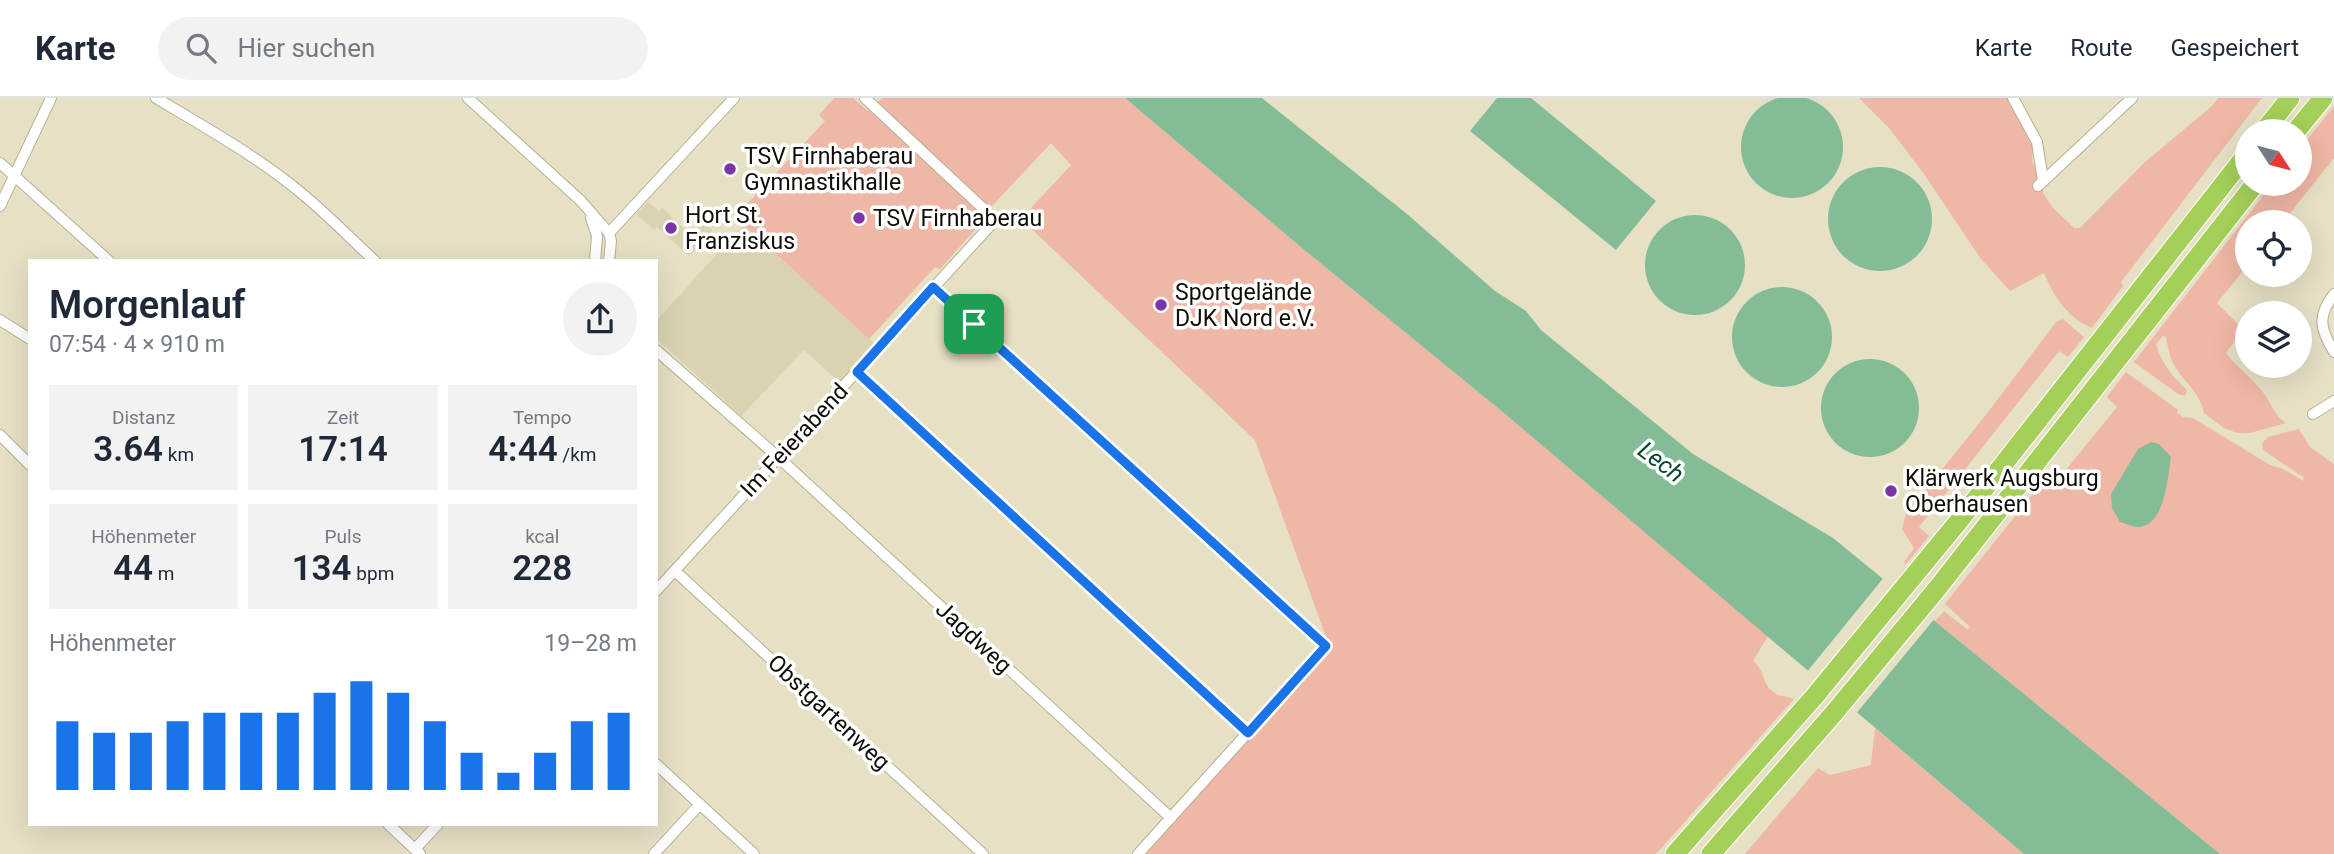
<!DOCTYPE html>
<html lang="de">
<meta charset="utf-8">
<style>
:root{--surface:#fff;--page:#f2f2f3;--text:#1f2937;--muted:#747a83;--line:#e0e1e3;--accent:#1a73e8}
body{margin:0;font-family:Roboto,sans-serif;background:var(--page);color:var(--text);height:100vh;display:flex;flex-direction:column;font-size:26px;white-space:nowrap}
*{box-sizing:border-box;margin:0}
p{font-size:23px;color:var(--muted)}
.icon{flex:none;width:38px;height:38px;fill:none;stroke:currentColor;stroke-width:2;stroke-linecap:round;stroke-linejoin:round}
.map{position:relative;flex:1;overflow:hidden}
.panel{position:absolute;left:28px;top:161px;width:630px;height:567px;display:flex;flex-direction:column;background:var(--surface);border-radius:0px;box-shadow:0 7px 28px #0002}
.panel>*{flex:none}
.needle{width:46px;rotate:126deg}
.tools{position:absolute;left:2235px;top:21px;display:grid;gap:14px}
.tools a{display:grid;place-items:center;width:77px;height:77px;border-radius:50%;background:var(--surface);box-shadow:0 7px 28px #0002;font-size:35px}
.pin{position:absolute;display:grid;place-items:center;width:60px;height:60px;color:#fff;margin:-30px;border-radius:14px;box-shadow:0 4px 10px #0006}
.round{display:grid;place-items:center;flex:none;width:74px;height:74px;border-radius:37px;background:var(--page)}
.overview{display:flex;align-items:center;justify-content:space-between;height:119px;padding:0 21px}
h1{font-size:38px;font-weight:600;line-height:52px}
.stats{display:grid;grid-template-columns:repeat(3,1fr);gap:10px;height:119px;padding:7px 21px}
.stats div{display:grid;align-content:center;border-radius:0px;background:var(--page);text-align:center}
.stats b{font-size:35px;font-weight:600}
.stats small{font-size:19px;font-weight:400}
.stats p{font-size:19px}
.chart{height:196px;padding:14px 21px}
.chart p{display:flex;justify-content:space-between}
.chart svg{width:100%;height:126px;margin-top:7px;stroke:var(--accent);stroke-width:6}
header{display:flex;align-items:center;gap:42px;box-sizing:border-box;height:98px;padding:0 35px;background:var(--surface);border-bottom:2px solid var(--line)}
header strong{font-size:33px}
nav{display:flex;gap:38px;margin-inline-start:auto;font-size:24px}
.search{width:490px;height:63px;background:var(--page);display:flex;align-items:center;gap:18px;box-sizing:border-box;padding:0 24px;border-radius:38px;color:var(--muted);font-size:26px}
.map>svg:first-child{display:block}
</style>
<header>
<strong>Karte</strong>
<div class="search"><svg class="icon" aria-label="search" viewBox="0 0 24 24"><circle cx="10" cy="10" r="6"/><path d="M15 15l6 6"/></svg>Hier suchen</div>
<nav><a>Karte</a><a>Route</a><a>Gespeichert</a></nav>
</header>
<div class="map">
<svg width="2334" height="756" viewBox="0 0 2334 756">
<rect width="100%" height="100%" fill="#e6e0c5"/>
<path fill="#dad3b1" d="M648,104L659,113L662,110L691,137L703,124L713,133L689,158L657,129L654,132L636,116Z
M743,127L874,245L839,284L804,252L741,318L656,240V223Z"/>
<path fill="#efb7a5" d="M834,0H853L868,13L882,0H1125L1302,150L1504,315L1768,538L1753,563C1764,570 1762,585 1772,593C1779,600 1786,597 1794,601L1656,756H1145L1330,550L1255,342L1021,121L1071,67L1051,45L980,121L982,124L940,171L935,169L869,241L735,119L825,23L819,17Z
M1859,0H2013L2033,45L2032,64L2043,83V95L2053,110L2070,126L2074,130H2080L2145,64L2212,8L2218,0H2262L2121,184L2123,188L2092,230C2067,219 2054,199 2044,175L2010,193L1981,161L1924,76L1889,30Z
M2334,8V60L2283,124H2247V168L2217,205L2243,231L2226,255C2237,269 2251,279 2262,293C2272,305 2273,317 2286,325L2250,335H2237L2224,330L2204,315C2199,292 2184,285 2174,267C2169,258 2168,248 2166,239L2163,238L2156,246C2161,264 2172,279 2187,292L2185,298L2178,296L2134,264L2272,86H2300V51Z
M2063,221L2084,239L2068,259L2059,253L1919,429L1929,438L1905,467L1904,464L1914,450L1902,431L1906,416L1985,318L2056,224Z
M2126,274L2178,312L2177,315L2183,319L2193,320L2270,367L2283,371L2304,383L2303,379L2263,352L2262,345L2268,339L2299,331L2310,349L2334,366V756H2220L1935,523L1944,513L1968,532L1969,528L1945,506L2040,387L2056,384L2117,309L2107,299Z
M1875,630L2024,756H1745L1818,670L1830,677L1871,667Z"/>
<path fill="#85bc98" d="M1741 49a51 51 0 1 1 102 0a51 51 0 1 1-102 0Z
M1125,0H1262L1407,116L1495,193L1526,213L1541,232L1693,356L1833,440L2220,756H2024L1504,315L1302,150Z
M1497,0H1531L1656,103L1616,152L1470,33Z
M1828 121a52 52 0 1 1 104 0a52 52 0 1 1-104 0Z
M1645 167a50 50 0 1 1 100 0a50 50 0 1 1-100 0Z
M1732 239a50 50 0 1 1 100 0a50 50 0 1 1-100 0Z
M1821 310a49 49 0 1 1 98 0a49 49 0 1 1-98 0Z
M2151,344L2159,346L2171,359C2168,378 2165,430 2137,429C2132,429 2125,425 2120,424L2112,410L2111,396L2138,351Z"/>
<path fill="#e6e0c5" d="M1885,478L1936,519L1855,617L1806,575Z"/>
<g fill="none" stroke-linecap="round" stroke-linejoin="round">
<g stroke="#b5af95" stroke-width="12">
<path id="minor" d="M156,0C205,29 256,58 300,94C326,115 350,140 375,163
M468,0L581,103L609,135L611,143L609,163
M2013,0L2037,44L2043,83
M0,65L109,163
M2038,88L2132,0
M0,108L51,0
M591,120L597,138L595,163
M609,135L734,0
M933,189L1326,548L1138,756
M2334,196C2317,218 2320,231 2334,254
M0,222L30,241
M656,252L778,359L1171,720
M857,274L1248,635
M2313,316L2334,303
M0,337L30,367
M675,473L983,756
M656,493L989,129L990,122L987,114L865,0
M656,666L754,756
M388,726L420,756
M415,751L438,726
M654,756L700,706"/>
</g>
<g stroke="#fff" stroke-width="21">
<path id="motorway" d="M2264,33L2290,0
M2296,33L2323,0
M1675,756L1814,599L1958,424L2247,56
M1711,756L1834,615L1936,492L2255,86"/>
</g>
<use href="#minor" stroke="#fff" stroke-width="10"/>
<use href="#motorway" stroke="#a4cf58" stroke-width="19"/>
</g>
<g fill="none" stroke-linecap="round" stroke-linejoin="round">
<g stroke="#fff" stroke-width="14">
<path id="route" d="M933,189L1326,548L1248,635L857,274Z"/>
</g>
<use href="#route" stroke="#1a73e8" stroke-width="9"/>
</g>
<g fill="#7c35a8" stroke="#fff" stroke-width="2.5">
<circle cx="730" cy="71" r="7"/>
<circle cx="859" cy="120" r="7"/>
<circle cx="671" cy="130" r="7"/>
<circle cx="1161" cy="207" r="7"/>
<circle cx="1891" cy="393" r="7"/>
</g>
<g text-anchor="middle" stroke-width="7" stroke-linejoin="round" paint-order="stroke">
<g font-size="23" fill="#0f0d05" stroke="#fff" text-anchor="start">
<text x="744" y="66">TSV Firnhaberau<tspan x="744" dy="26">Gymnastikhalle</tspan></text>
<text x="685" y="125">Hort St.<tspan x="685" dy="26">Franziskus</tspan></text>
<text x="873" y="128">TSV Firnhaberau</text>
<text x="1175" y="202">Sportgelände<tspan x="1175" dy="26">DJK Nord e.V.</tspan></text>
<text x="1905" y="388">Klärwerk Augsburg<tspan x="1905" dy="26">Oberhausen</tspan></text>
</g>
<g font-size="23" fill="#0f0d05" stroke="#fff">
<text transform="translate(794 342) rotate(-47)" y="8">Im Feierabend</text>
<text transform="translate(974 539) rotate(43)" y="8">Jagdweg</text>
<text transform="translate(829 614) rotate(43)" y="8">Obstgartenweg</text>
</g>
<g font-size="24" font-style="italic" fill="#004827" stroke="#fff">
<text transform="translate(1661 364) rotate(37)" y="8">Lech</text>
</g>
</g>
</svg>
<div class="tools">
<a><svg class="needle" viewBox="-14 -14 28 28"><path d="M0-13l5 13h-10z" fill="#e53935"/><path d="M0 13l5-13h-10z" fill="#747a83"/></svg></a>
<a><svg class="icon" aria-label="locate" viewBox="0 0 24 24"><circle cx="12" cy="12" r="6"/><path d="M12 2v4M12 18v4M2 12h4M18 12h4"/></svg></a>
<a><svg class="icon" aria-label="layers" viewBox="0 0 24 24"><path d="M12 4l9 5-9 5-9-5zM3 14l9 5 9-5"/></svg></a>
</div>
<div class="pin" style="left:974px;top:226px;background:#1e9e55"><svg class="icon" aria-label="arrive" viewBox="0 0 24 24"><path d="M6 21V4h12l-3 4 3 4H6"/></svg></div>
<section class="panel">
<div class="overview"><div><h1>Morgenlauf</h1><p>07:54 · 4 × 910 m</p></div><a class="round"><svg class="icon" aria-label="share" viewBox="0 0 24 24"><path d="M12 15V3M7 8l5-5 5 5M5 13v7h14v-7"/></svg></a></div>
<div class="stats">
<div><p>Distanz</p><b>3.64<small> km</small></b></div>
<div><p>Zeit</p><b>17:14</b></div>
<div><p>Tempo</p><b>4:44<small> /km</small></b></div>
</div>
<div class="stats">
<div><p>Höhenmeter</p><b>44<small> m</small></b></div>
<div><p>Puls</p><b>134<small> bpm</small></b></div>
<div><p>kcal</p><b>228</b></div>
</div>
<div class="chart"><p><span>Höhenmeter</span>19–28 m</p>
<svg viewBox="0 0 160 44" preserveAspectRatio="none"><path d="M5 44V20M15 44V24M25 44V24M35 44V20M45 44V17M55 44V17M65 44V17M75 44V10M85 44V6M95 44V10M105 44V20M115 44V31M125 44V38M135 44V31M145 44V20M155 44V17"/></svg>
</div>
</section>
</div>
